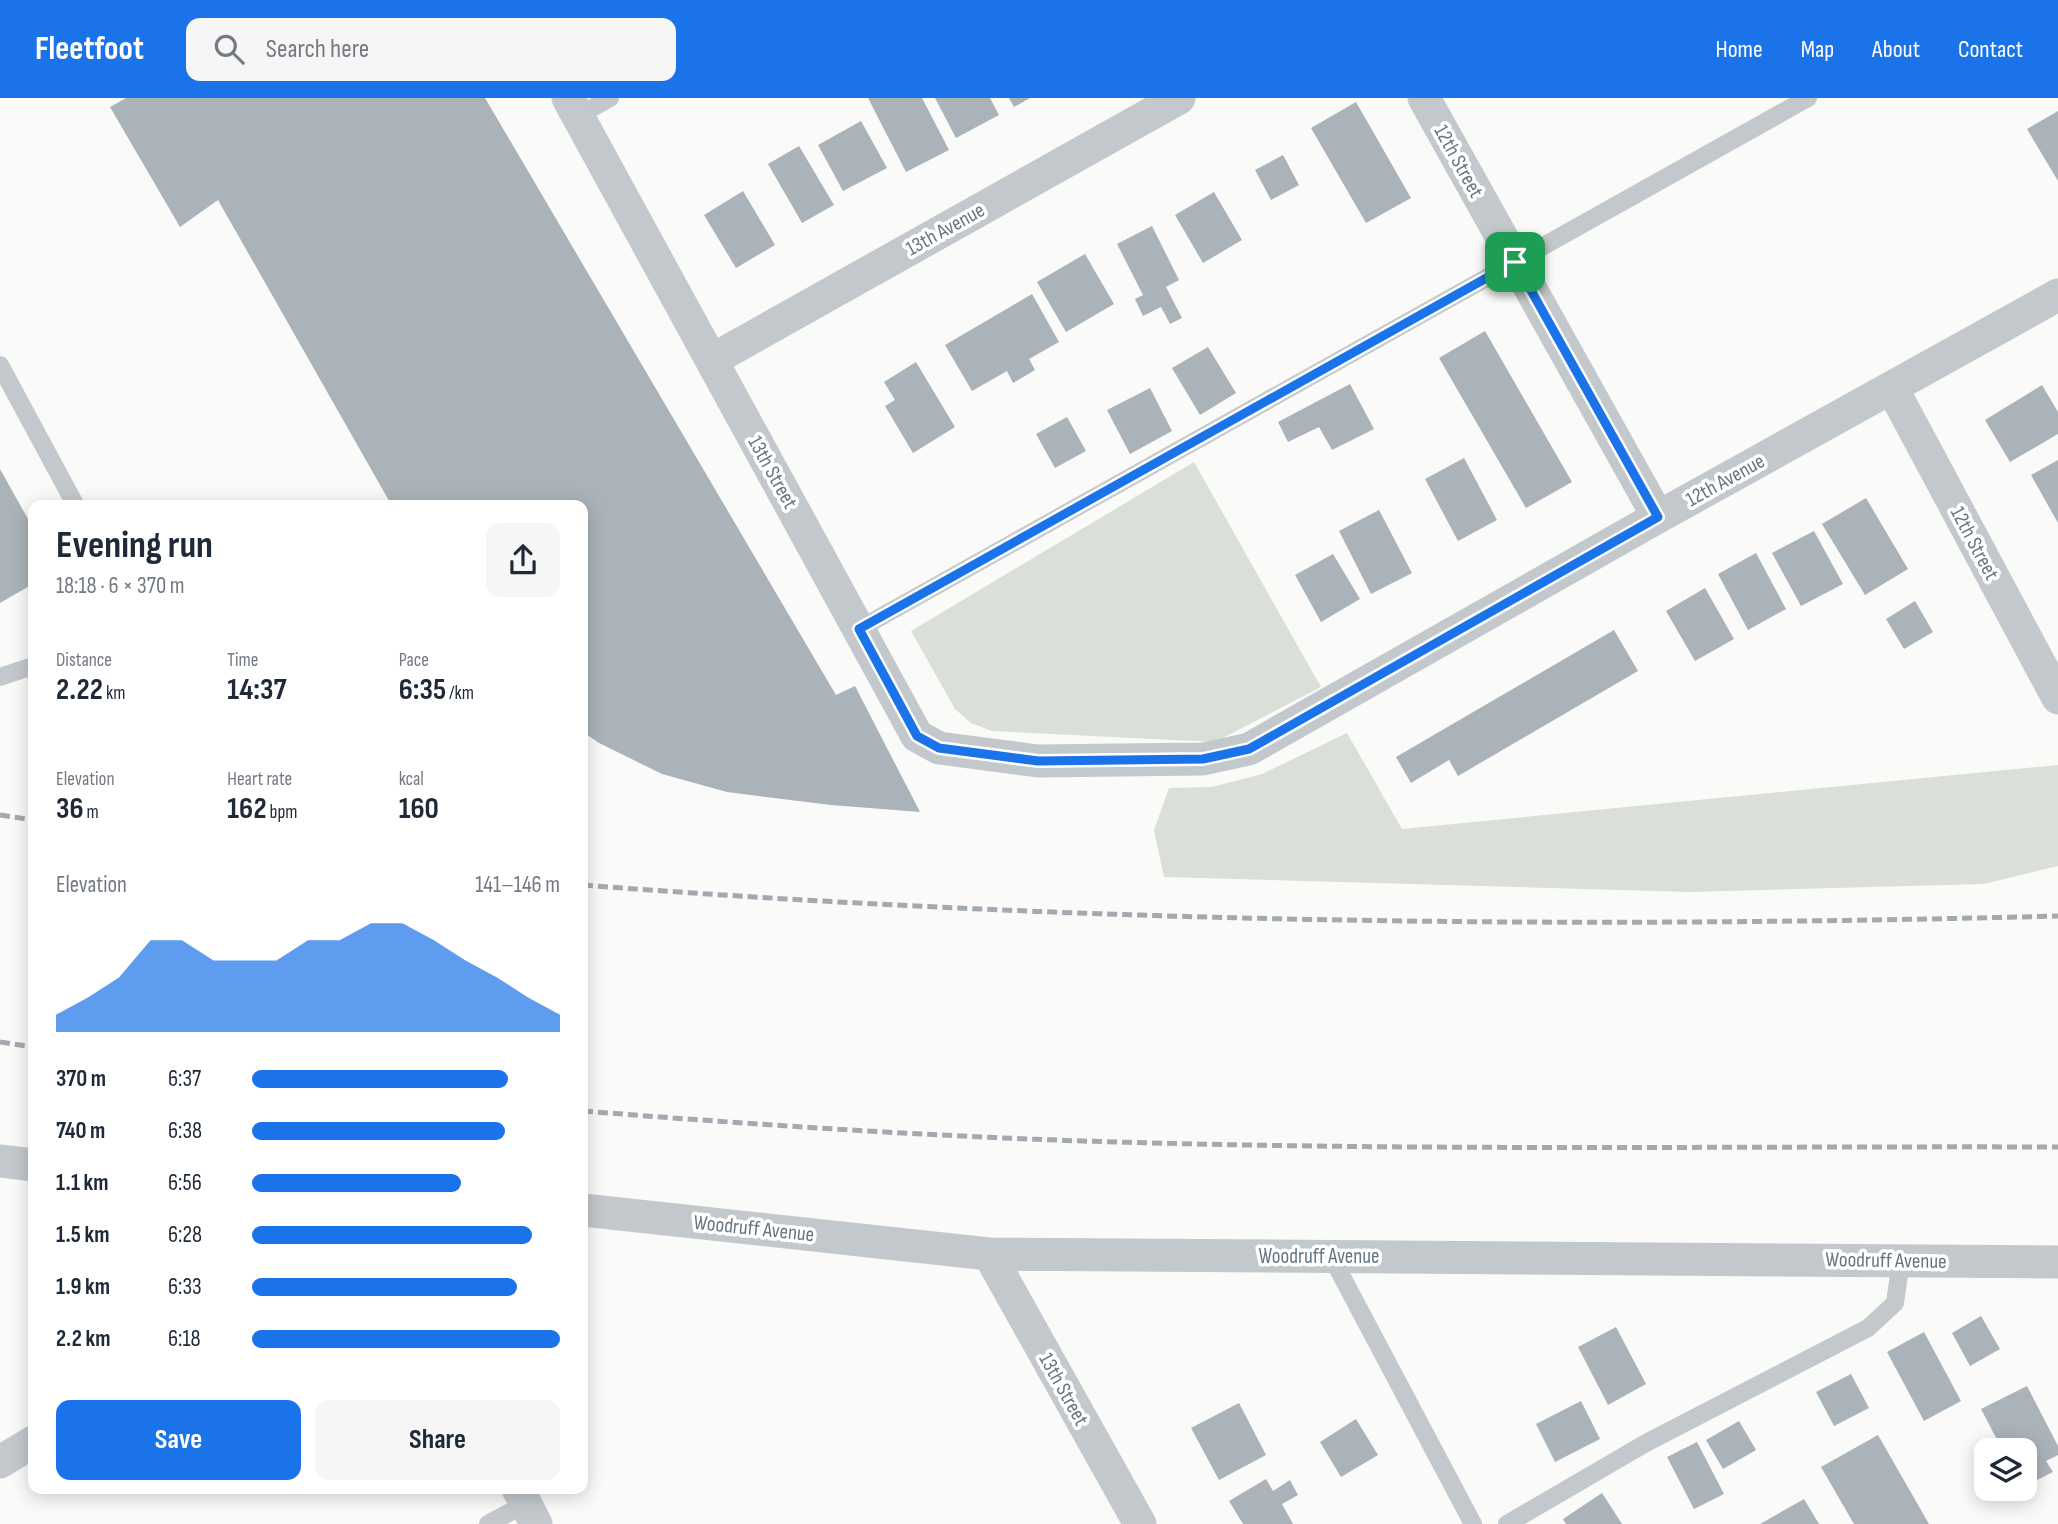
<!DOCTYPE html>
<meta charset="utf-8">
<style>
:root{--surface:#fff;--page:#f6f6f7;--text:#1f2937;--muted:#747a83;--accent:#1a73e8}
body{margin:0;font-family:"Sofia Sans Condensed",sans-serif;background:var(--page);color:var(--text);height:100vh;display:flex;flex-direction:column;font-size:26px;white-space:nowrap}
*{box-sizing:border-box;margin:0}
p{font-size:23px;color:var(--muted)}
.icon{flex:none;width:38px;height:38px;fill:none;stroke:currentColor;stroke-width:2;stroke-linecap:round;stroke-linejoin:round}
.map{position:relative;flex:1;overflow:hidden}
.sheet{position:absolute;left:28px;top:402px;width:560px;height:994px;display:flex;flex-direction:column;background:var(--surface);border-radius:14px;box-shadow:0 4px 18px #0003}
.sheet>*{flex:none}
.buttons{position:absolute;left:1974px;top:1340px;display:grid;gap:14px}
.buttons a{display:grid;place-items:center;width:63px;height:63px;border-radius:14px;background:var(--surface);box-shadow:0 4px 18px #0003;font-size:35px}
.pin{position:absolute;display:grid;place-items:center;width:60px;height:60px;color:#fff;margin:-30px;border-radius:14px;box-shadow:0 4px 10px #0006}
.round{display:grid;place-items:center;flex:none;width:74px;height:74px;border-radius:14px;background:var(--page)}
.summary{display:flex;align-items:center;justify-content:space-between;height:119px;padding:0 28px}
h1{font-size:38px;font-weight:700;line-height:52px}
.stats{display:grid;grid-template-columns:repeat(3,1fr);gap:10px;height:119px;padding:7px 28px}
.stats div{display:grid;align-content:center}
.stats b{font-size:30px;font-weight:700}
.stats small{font-size:19px;font-weight:400}
.stats p{font-size:19px}
.chart{height:196px;padding:14px 28px}
.chart p{display:flex;justify-content:space-between}
.chart svg{width:100%;height:126px;margin-top:7px;fill:var(--accent);opacity:.7}
.action{display:flex;gap:14px;margin-top:auto;padding:14px 28px}
.action a{flex:1;height:80px;border-radius:14px;background:var(--accent);color:#fff;font-size:28px;font-weight:700;line-height:80px;text-align:center}
.action a+a{background:var(--page);color:var(--text)}
ul{padding:0 28px;list-style:none;font-size:23px}
li{display:grid;grid-template-columns:112px 84px 1fr;align-items:center;height:52px}
li i{height:18px;border-radius:9px;background:var(--accent)}
header{display:flex;align-items:center;gap:42px;box-sizing:border-box;height:98px;padding:0 35px;background:var(--accent);color:#fff}
header strong{font-size:33px}
nav{display:flex;gap:38px;margin-inline-start:auto;font-size:24px}
.search{width:490px;height:63px;background:var(--page);display:flex;align-items:center;gap:18px;box-sizing:border-box;padding:0 24px;border-radius:14px;color:var(--muted);font-size:26px}
.map>svg:first-child{display:block}
</style>
<header>
<strong>Fleetfoot</strong>
<div class="search"><svg class="icon" aria-label="search" viewBox="0 0 24 24"><circle cx="10" cy="10" r="6"/><path d="M15 15l6 6"/></svg>Search here</div>
<nav><a>Home</a><a>Map</a><a>About</a><a>Contact</a></nav>
</header>
<div class="map">
<svg width="2058" height="1426" viewBox="0 0 2058 1426">
<rect width="100%" height="100%" fill="#fafaf8"/>
<path fill="#dadfd7" d="M1194,364L1321,589L1215,644L992,633L971,625L955,611L911,533Z
M1347,635L1402,731L2058,667V768L1984,786L1690,794L1164,779L1154,732L1169,690L1212,689L1262,676Z"/>
<path fill="#aab3b9" d="M126,0H485L836,597L855,588L920,714L831,707L727,694L662,676L599,645L583,634V408H392L218,102L180,129L110,9Z
M868,0H922L949,52L906,74Z
M935,0H990L999,17L956,40Z
M1009,0H1030L1014,9Z
M1356,4L1411,100L1366,125L1311,30Z
M2058,13V83L2027,31Z
M861,23L887,70L843,93L818,47Z
M799,48L834,107L802,125L768,66Z
M1283,57L1299,87L1271,102L1255,72Z
M743,93L775,147L736,170L704,117Z
M1214,94L1242,142L1203,165L1175,117Z
M1152,128L1179,182L1166,189L1182,220L1170,226L1161,209L1143,218L1135,201L1143,197L1117,146Z
M1085,156L1114,206L1066,234L1037,184Z
M1032,196L1059,244L1029,261L1035,272L1013,285L1007,273L972,293L945,247Z
M1485,233L1572,384L1526,410L1439,260Z
M1208,249L1236,295L1200,317L1172,270Z
M916,264L955,329L913,355L885,308L895,302L884,284Z
M1350,286L1374,331L1332,352L1319,329L1288,344L1278,324Z
M2042,287L2058,314V336L2010,364L1985,322Z
M1150,290L1172,333L1130,356L1107,312Z
M1067,319L1086,353L1055,370L1036,336Z
M1464,360L1497,422L1458,443L1425,381Z
M2058,362V425L2031,377Z
M0,371L33,430V486L0,505Z
M1866,400L1908,471L1865,497L1822,426Z
M1379,412L1412,475L1371,496L1339,433Z
M1814,433L1843,486L1801,508L1772,455Z
M1756,455L1786,511L1748,532L1718,476Z
M1333,456L1360,501L1321,524L1295,477Z
M1705,490L1734,541L1695,563L1666,513Z
M1915,503L1933,534L1904,551L1886,521Z
M1614,532L1638,573L1458,678L1449,662L1411,685L1396,659Z
M1981,1218L2000,1251L1970,1268L1952,1235Z
M1616,1229L1646,1286L1608,1307L1578,1249Z
M1924,1234L1961,1303L1924,1323L1887,1254Z
M1851,1276L1869,1310L1834,1328L1816,1294Z
M2027,1288L2058,1348V1357L2046,1363L2053,1374L2025,1388V1353H2003L1981,1311Z
M1581,1303L1600,1341L1555,1364L1536,1326Z
M1239,1305L1266,1357L1219,1382L1191,1330Z
M1356,1321L1378,1357L1341,1379L1320,1344Z
M1739,1323L1756,1352L1723,1371L1706,1342Z
M1878,1337L1929,1426H1854L1821,1369Z
M1697,1344L1724,1396L1694,1411L1667,1359Z
M1266,1381L1273,1393L1290,1382L1298,1397L1282,1406L1293,1426H1243L1229,1403Z
M1602,1395L1622,1426H1566L1563,1421Z
M1804,1401L1819,1426H1760Z"/>
<g fill="none" stroke-linecap="round" stroke-linejoin="round">
<path stroke="#c3c8cc" stroke-width="18" d="M578,18L610,0
M0,267L76,408
M859,531L1808,0
M0,579L33,568
M1331,1158L1473,1426
M488,1426L525,1406
M1507,1426L1646,1345L1868,1230L1895,1205L1901,1162"/>
<path stroke="#c3c8cc" stroke-width="33" d="M568,0L917,638L939,650L1038,663L1203,661L1249,651L1658,419L2058,197
M1424,0L1658,419
M712,262L1179,0
M1892,290L2058,600
M0,1063L33,1067
M583,1112L989,1156L2058,1164
M989,1156L1140,1426
M0,1364L33,1344
M518,1391L536,1426"/>
<path stroke="#a2aab0" stroke-width="5" stroke-dasharray="10 5" stroke-linecap="butt" d="M0,717L33,722
M583,787C1073,825 1566,831 2058,818
M0,944L33,949
M583,1013C760,1027 938,1039 1116,1044C1430,1053 1744,1048 2058,1049"/>
</g>
<g fill="none" stroke-linecap="round" stroke-linejoin="round">
<g stroke="#fff" stroke-width="14">
<path id="route" d="M1515,164L1658,419L1249,651L1203,661L1038,663L939,650L917,638L859,531Z"/>
</g>
<use href="#route" stroke="#1a73e8" stroke-width="9"/>
</g>
<g text-anchor="middle" stroke-width="7" stroke-linejoin="round" paint-order="stroke">
<g font-size="21" fill="#657683" stroke="#fff">
<text transform="translate(1459 63) rotate(61)" y="7">12th Street</text>
<text transform="translate(945 131) rotate(-29)" y="7">13th Avenue</text>
<text transform="translate(773 374) rotate(61)" y="7">13th Street</text>
<text transform="translate(1725 382) rotate(-29)" y="7">12th Avenue</text>
<text transform="translate(1975 445) rotate(62)" y="7">12th Street</text>
<text transform="translate(754 1130) rotate(6)" y="7">Woodruff Avenue</text>
<text x="1319" y="1165">Woodruff Avenue</text>
<text transform="translate(1886 1162) rotate(1)" y="7">Woodruff Avenue</text>
<text transform="translate(1064 1291) rotate(61)" y="7">13th Street</text>
</g>
</g>
</svg>
<div class="buttons">
<a><svg class="icon" aria-label="layers" viewBox="0 0 24 24"><path d="M12 4l9 5-9 5-9-5zM3 14l9 5 9-5"/></svg></a>
</div>
<div class="pin" style="left:1515px;top:164px;background:#1e9e55"><svg class="icon" aria-label="arrive" viewBox="0 0 24 24"><path d="M6 21V4h12l-3 4 3 4H6"/></svg></div>
<section class="sheet">
<div class="summary"><div><h1>Evening run</h1><p>18:18 · 6 × 370 m</p></div><a class="round"><svg class="icon" aria-label="share" viewBox="0 0 24 24"><path d="M12 15V3M7 8l5-5 5 5M5 13v7h14v-7"/></svg></a></div>
<div class="stats">
<div><p>Distance</p><b>2.22<small> km</small></b></div>
<div><p>Time</p><b>14:37</b></div>
<div><p>Pace</p><b>6:35<small> /km</small></b></div>
</div>
<div class="stats">
<div><p>Elevation</p><b>36<small> m</small></b></div>
<div><p>Heart rate</p><b>162<small> bpm</small></b></div>
<div><p>kcal</p><b>160</b></div>
</div>
<div class="chart"><p><span>Elevation</span>141–146 m</p>
<svg viewBox="0 0 160 44" preserveAspectRatio="none"><path d="M0 44V38L10 32L20 25L30 12L40 12L50 19L60 19L70 19L80 12L90 12L100 6L110 6L120 12L130 19L140 25L150 32L160 38V44z"/></svg>
</div>
<ul>
<li><b>370 m</b>6:37<i style="width:83%"></i></li>
<li><b>740 m</b>6:38<i style="width:82%"></i></li>
<li><b>1.1 km</b>6:56<i style="width:68%"></i></li>
<li><b>1.5 km</b>6:28<i style="width:91%"></i></li>
<li><b>1.9 km</b>6:33<i style="width:86%"></i></li>
<li><b>2.2 km</b>6:18<i style="width:100%"></i></li>
</ul>
<div class="action"><a>Save</a><a>Share</a></div>
</section>
</div>
